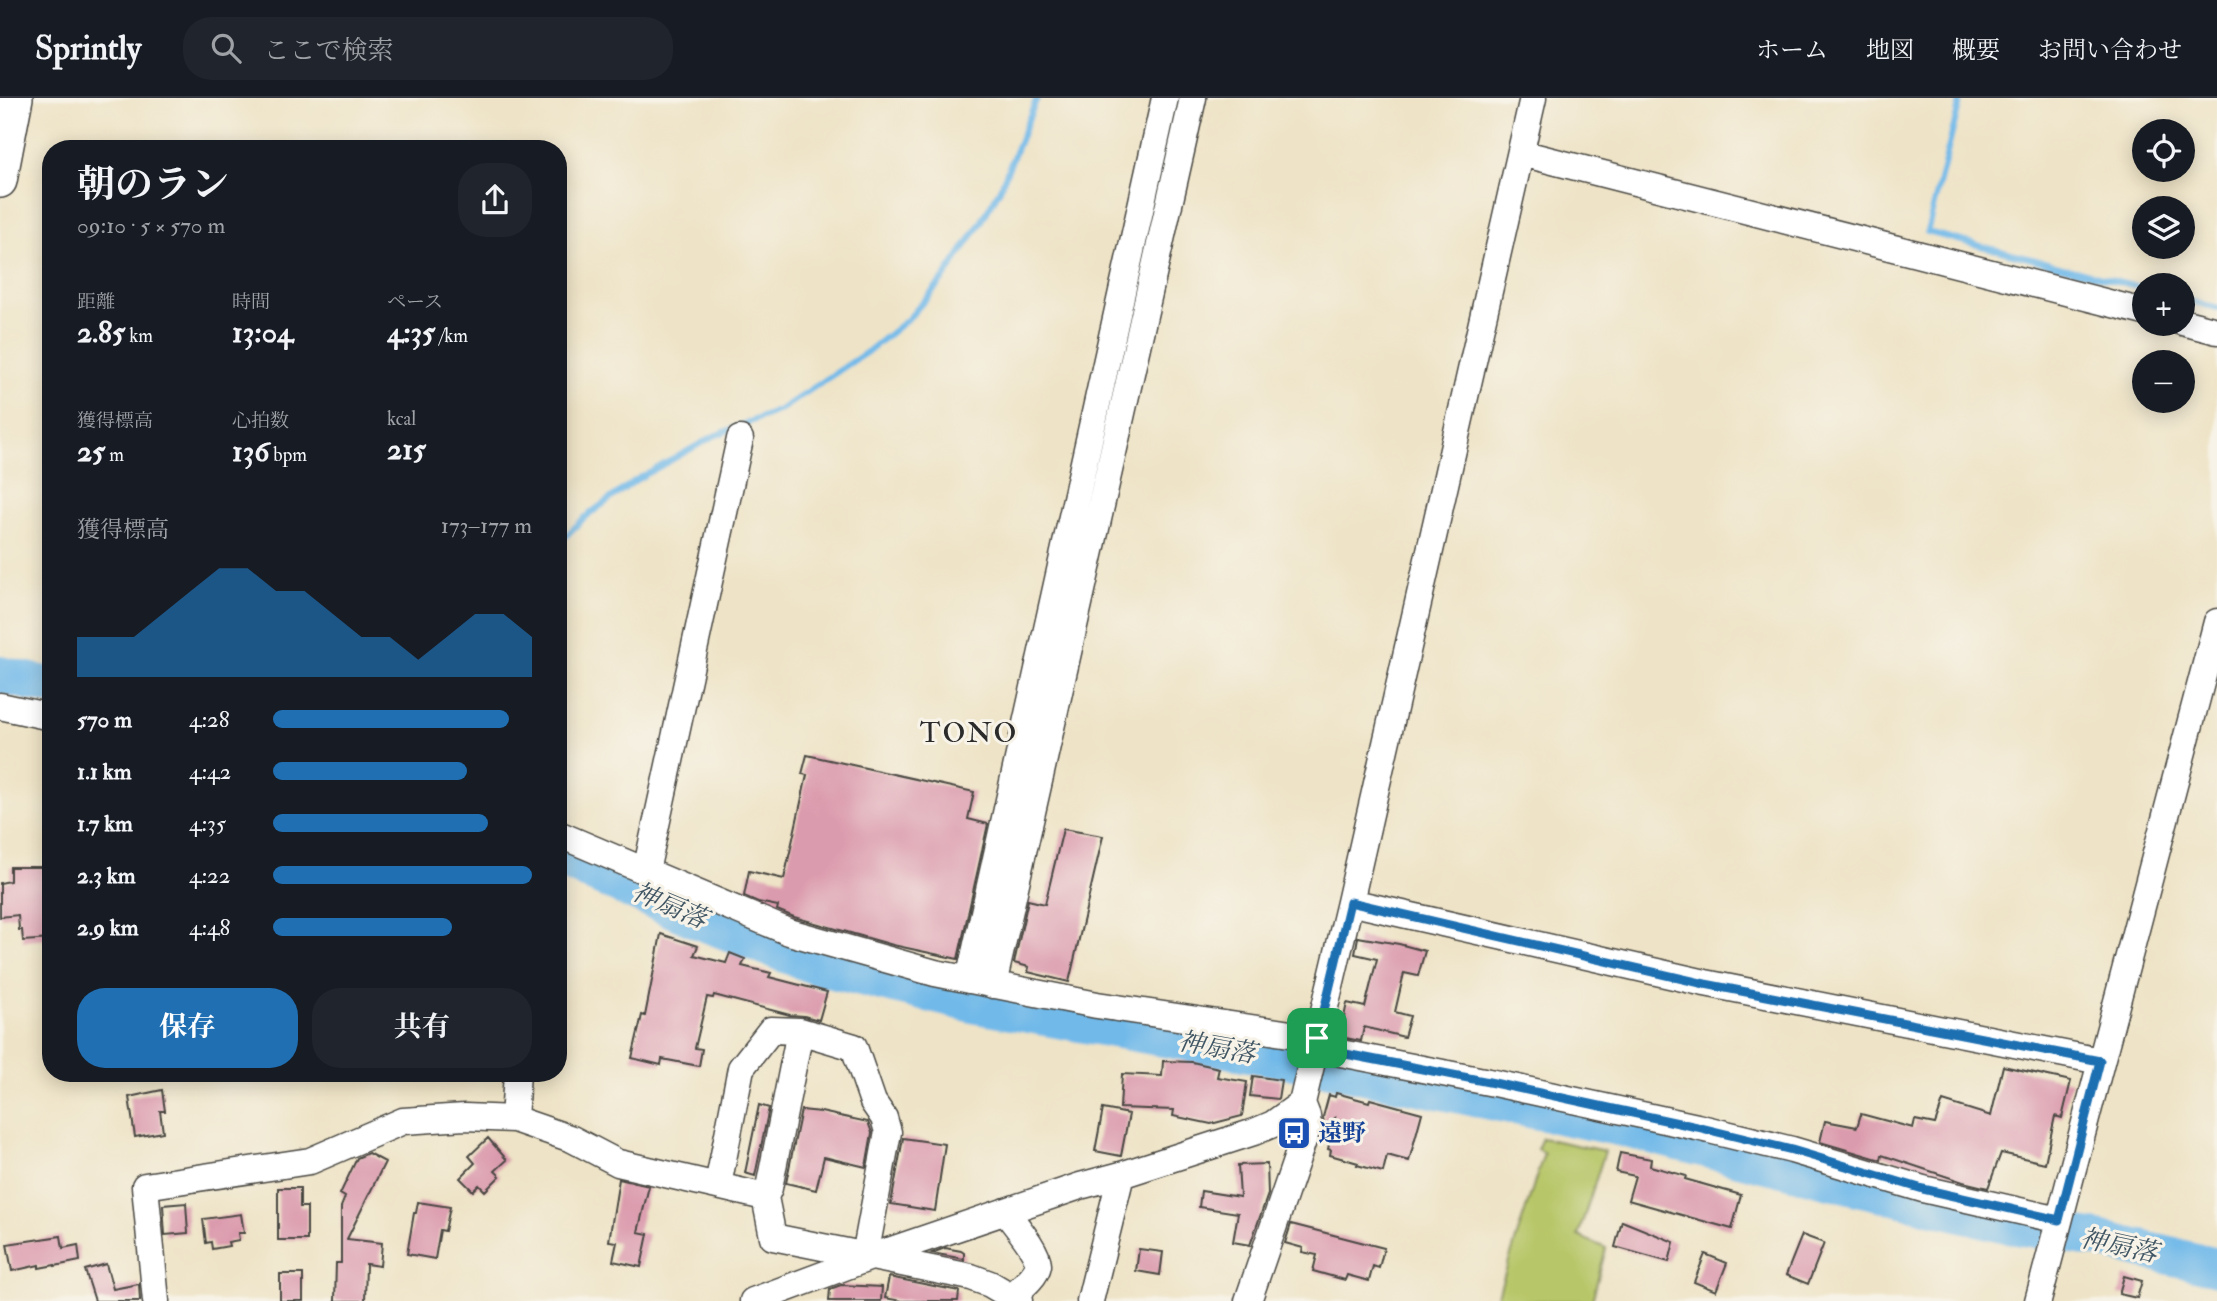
<!DOCTYPE html>
<html lang="ja">
<meta charset="utf-8">
<style>
:root{--surface:#171b24;--page:#20242c;--text:#f1f3f6;--muted:#9ea1a6;--line:#363941;--accent:#1f6fb2}
body{margin:0;font-family:"IM FELL Double Pica","Noto Serif JP",serif;background:var(--page);color:var(--text);height:100vh;display:flex;flex-direction:column;font-size:26px;white-space:nowrap}
*{box-sizing:border-box;margin:0}
p{font-size:23px;color:var(--muted)}
.icon{flex:none;width:38px;height:38px;fill:none;stroke:currentColor;stroke-width:2;stroke-linecap:round;stroke-linejoin:round}
.map{position:relative;flex:1;overflow:hidden}
.sheet{position:absolute;left:42px;top:42px;width:525px;height:942px;display:flex;flex-direction:column;background:var(--surface);border-radius:28px;box-shadow:0 4px 18px #0003}
.sheet>*{flex:none}
.controls{position:absolute;left:2132px;top:21px;display:grid;gap:14px}
.controls a{display:grid;place-items:center;width:63px;height:63px;border-radius:50%;background:var(--surface);box-shadow:0 4px 18px #0003;font-size:35px}
.pin{position:absolute;display:grid;place-items:center;width:60px;height:60px;color:#fff;margin:-30px;border-radius:14px;box-shadow:0 4px 10px #0006}
.round{display:grid;place-items:center;flex:none;width:74px;height:74px;border-radius:28px;background:var(--page)}
.headline{display:flex;align-items:center;justify-content:space-between;height:119px;padding:0 35px}
h1{font-size:38px;font-weight:700;line-height:52px}
.stats{display:grid;grid-template-columns:repeat(3,1fr);gap:10px;height:119px;padding:7px 35px}
.stats div{display:grid;align-content:center}
.stats b{font-size:30px;font-weight:700}
.stats small{font-size:19px;font-weight:400}
.stats p{font-size:19px}
.chart{height:196px;padding:14px 35px}
.chart p{display:flex;justify-content:space-between}
.chart svg{width:100%;height:126px;margin-top:7px;fill:var(--accent);opacity:.7}
.primary-button{display:flex;gap:14px;margin-top:auto;padding:14px 35px}
.primary-button a{flex:1;height:80px;border-radius:28px;background:var(--accent);color:#fff;font-size:28px;font-weight:700;line-height:80px;text-align:center}
.primary-button a+a{background:var(--page);color:var(--text)}
ul{padding:0 35px;list-style:none;font-size:23px}
li{display:grid;grid-template-columns:112px 84px 1fr;align-items:center;height:52px}
li i{height:18px;border-radius:9px;background:var(--accent)}
header{display:flex;align-items:center;gap:42px;box-sizing:border-box;height:98px;padding:0 35px;background:var(--surface);border-bottom:2px solid var(--line)}
header strong{font-size:33px}
nav{display:flex;gap:38px;margin-inline-start:auto;font-size:24px}
.search{width:490px;height:63px;background:var(--page);display:flex;align-items:center;gap:18px;box-sizing:border-box;padding:0 24px;border-radius:28px;color:var(--muted);font-size:26px}
.map>svg:first-child{display:block}
</style>
<header>
<strong>Sprintly</strong>
<div class="search"><svg class="icon" aria-label="search" viewBox="0 0 24 24"><circle cx="10" cy="10" r="6"/><path d="M15 15l6 6"/></svg>ここで検索</div>
<nav><a>ホーム</a><a>地図</a><a>概要</a><a>お問い合わせ</a></nav>
</header>
<div class="map">
<svg width="2217" height="1203" viewBox="0 0 2217 1203">
<rect width="100%" height="100%" fill="#f7f3e8"/>
<filter id="ink" filterUnits="userSpaceOnUse"><feTurbulence type="fractalNoise" baseFrequency=".0143" numOctaves="2"/><feDisplacementMap in="SourceGraphic" scale="14" xChannelSelector="R" yChannelSelector="G"/><feConvolveMatrix kernelMatrix="1 2 1 2 8 2 1 2 1" color-interpolation-filters="sRGB"/></filter>
<filter id="wash" filterUnits="userSpaceOnUse"><feTurbulence type="fractalNoise" baseFrequency=".00686" numOctaves="4" result="noise"/><feDisplacementMap in="SourceGraphic" scale="28" xChannelSelector="R" yChannelSelector="G"/><feGaussianBlur stdDeviation="1.57" result="paint"/><feColorMatrix in="noise" values="0 0 0 0 0 0 0 0 0 0 0 0 0 0 0 0 0 1.4 0 .05"/><feComposite in="paint" operator="in"/></filter>
<g filter="url(#wash)">
<rect width="100%" height="100%" fill="#eee3c6"/>
<path fill="#b7c668" stroke="#71784a" stroke-width="2" d="M1542,1040L1605,1053L1578,1138L1606,1150L1592,1203H1496L1544,1055L1537,1051Z"/>
<g fill="none" stroke-linecap="round" stroke-linejoin="round">
<path stroke="#71b9e9" stroke-width="6" d="M1961,0L1927,134L2144,190
M2182,201L2217,210
M558,446L584,420L636,382L714,338L780,312L867,254L908,221L944,180L980,126L1000,91L1037,0
M977,907L980,889"/>
<path stroke="#71b9e9" stroke-width="38" d="M0,577L51,588
M558,760L695,821L816,868L977,907L1305,965L1627,1031L2010,1127L2098,1141L2217,1169"/>
</g>
<g id="blocks">
<path fill="#db9bae" d="M807,657L974,694L968,721L988,726L958,861L893,847L794,819L777,812L778,808L758,804L744,798L749,773L784,781L807,677L802,676Z
M1063,731L1103,738L1069,884L1028,874L1029,869L1014,865L1028,802L1045,806Z
M10,769H46V815H51V841L23,843L22,832H19L18,817L0,819V785L10,783Z
M661,836L698,848L694,857L726,865L730,855L745,861L742,868L771,875L769,879L827,894L819,922L804,918L790,917L714,897L713,900L707,899L695,950L702,951L699,968L662,961L661,967L632,960L642,917L645,918Z
M1358,839L1399,846L1425,853L1418,878L1404,875L1395,914L1410,918L1404,939L1364,929L1361,943L1340,939L1347,905L1365,909L1377,861L1355,856Z
M1163,963L1192,964L1219,970L1217,979L1247,984L1242,1018L1211,1026L1173,1018L1174,1012L1120,1010L1122,976L1162,978Z
M2003,968L2071,983L2062,1020L2055,1018L2045,1065L2001,1055L1988,1090L1963,1084L1882,1057L1881,1062L1820,1044L1825,1023L1857,1029L1861,1016L1913,1030L1915,1022L1935,1026L1943,1003L1991,1018Z
M1253,978L1281,982L1278,1001L1250,998Z
M162,992L165,1013H160L163,1034L135,1039L129,999Z
M1336,995L1369,1004L1370,1001L1422,1015L1409,1063L1387,1057L1383,1074L1357,1067L1358,1065L1330,1057L1331,1052L1328,1051L1335,1020L1324,1028L1323,1019L1329,997L1335,999Z
M759,1007L769,1010L755,1078L745,1075Z
M1103,1011L1129,1016L1121,1058L1095,1053Z
M801,1012L821,1014L868,1024L872,1035L866,1069L824,1059L816,1092L786,1085Z
M488,1040L507,1062L495,1073L500,1078L485,1093L479,1087L473,1093L460,1080L475,1065L469,1058Z
M903,1040L945,1046L935,1113L891,1106Z
M368,1055L385,1064L347,1141L382,1145L380,1168L366,1166L365,1203H335L336,1165H341V1109L345,1099L340,1096L357,1060Z
M1620,1055L1651,1061L1650,1068L1686,1078L1685,1081L1741,1097L1732,1131L1628,1102L1635,1078L1616,1074Z
M1267,1066L1268,1096L1250,1147L1233,1144L1238,1115L1199,1109L1201,1093L1240,1099L1238,1067Z
M619,1081L649,1088L638,1134L648,1136L641,1169L613,1163L617,1144L609,1143Z
M278,1090H300V1109H307V1142H278Z
M418,1104L450,1109L445,1133L440,1132L435,1161L407,1156L414,1115H416Z
M186,1105L188,1135L165,1137L163,1107Z
M241,1116L244,1135H238L239,1142L228,1144L229,1148L212,1151L211,1144L206,1145L203,1121Z
M1622,1123L1674,1144L1669,1164L1615,1149Z
M1291,1126L1384,1150L1379,1170L1373,1168L1369,1183L1347,1177L1345,1182L1313,1173L1317,1157L1302,1154L1303,1150L1285,1145Z
M1802,1137L1824,1145L1808,1186L1786,1177Z
M61,1138L63,1150L78,1147L80,1163L55,1168V1167L39,1170V1167L12,1173L7,1146Z
M945,1150L961,1153L964,1155V1161L932,1155Z
M1139,1151L1163,1154L1160,1177L1136,1173Z
M1705,1156L1727,1165L1716,1193L1694,1184Z
M106,1166L113,1191L139,1186L140,1203H95L85,1172Z
M280,1176H303V1203H280Z
M2124,1178L2142,1183L2137,1200L2119,1196Z
M889,1179L959,1193L958,1203H901L885,1200Z
M841,1187L882,1189L881,1203H829L830,1191Z"/>
</g>
</g>
<g filter="url(#ink)">
<use href="#blocks" fill-opacity="0" stroke="#484742" stroke-width="2"/>
<g fill="none" stroke-linecap="round" stroke-linejoin="round">
<g stroke="#484742" stroke-width="29">
<path id="minor" d="M1521,55L2144,214
M2182,224L2217,233
M0,608L51,619
M558,736L789,834L935,875L1097,907L1317,940
M646,773L740,341
M1350,804L1705,885L2100,963
M969,882L1165,0
M993,887L1193,0
M1315,950L1494,985L1697,1029L1792,1052L1923,1091L2059,1122
M514,1021L517,975
M718,1087L741,970L771,932L800,933L854,949L873,1004L884,1020L888,1034L867,1147L871,1159
M765,1099L769,1090L800,933
M1005,1113C1013,1124 1039,1154 1038,1167C1036,1179 1021,1190 1012,1198
M156,1203L145,1088L310,1063L403,1023L465,1019L514,1021L572,1041L618,1065L765,1099L773,1139L971,1179L990,1186L1019,1203
M753,1203L871,1159L1080,1088L1121,1077L1254,1034L1273,1026L1302,1005L1350,804L1533,0
M1090,1203L1121,1077
M1248,1203L1308,1028L1307,1018L1302,1005
M2038,1203L2217,524"/>
</g>
<g stroke="#484742" stroke-width="36">
<path id="major" d="M0,83L16,0"/>
</g>
<use href="#minor" stroke="#fff" stroke-width="26"/>
<use href="#major" stroke="#fff" stroke-width="33"/>
</g>
</g>
<g fill="none" stroke-linecap="round" stroke-linejoin="round" filter="url(#ink)">
<g stroke="#fff" stroke-width="14">
<path id="route" d="M1350,804L1705,886L2100,963L2059,1122L1923,1091L1792,1052L1697,1029L1494,985L1315,950Z"/>
</g>
<use href="#route" stroke="#1f6fb2" stroke-width="9"/>
</g>
<defs>
<g id="bus-square" transform="scale(1.75)"><rect x="-9" y="-9" width="18" height="18" rx="4" fill="#1a4fb4" stroke="#f7f3e8"/><path d="M-5-6H5V4H4V6H2V4H-2V6H-4V4H-5ZM-3.5-4V0h7V-4ZM-3.5 1.2v1.5H-2V1.2ZM2 1.2v1.5H3.5V1.2Z" fill="#fff"/></g>
</defs>
<g fill-rule="evenodd">
<use href="#bus-square" x="1294" y="1035"/>
</g>
<g text-anchor="middle" stroke-width="6" stroke-linejoin="round" paint-order="stroke">
<g font-size="24" font-weight="bold" fill="#164399" stroke="#f7f3e8" text-anchor="start">
<text x="1318" y="1043">遠野</text>
</g>
<g font-size="26" font-style="italic" fill="#405664" stroke="#f7f3e8">
<text transform="translate(670 807) rotate(23)" y="9">神扇落</text>
<text transform="translate(1217 949) rotate(10)" y="9">神扇落</text>
<text transform="translate(2119 1147) rotate(12)" y="9">神扇落</text>
</g>
<g font-size="28" letter-spacing="2" fill="#2b2b2b" stroke="#f7f3e8">
<text x="969" y="644">TONO</text>
</g>
</g>
</svg>
<div class="controls">
<a><svg class="icon" aria-label="locate" viewBox="0 0 24 24"><circle cx="12" cy="12" r="6"/><path d="M12 2v4M12 18v4M2 12h4M18 12h4"/></svg></a>
<a><svg class="icon" aria-label="layers" viewBox="0 0 24 24"><path d="M12 4l9 5-9 5-9-5zM3 14l9 5 9-5"/></svg></a>
<a>+</a>
<a>−</a>
</div>
<div class="pin" style="left:1317px;top:940px;background:#1e9e55"><svg class="icon" aria-label="arrive" viewBox="0 0 24 24"><path d="M6 21V4h12l-3 4 3 4H6"/></svg></div>
<section class="sheet">
<div class="headline"><div><h1>朝のラン</h1><p>09:10 · 5 × 570 m</p></div><a class="round"><svg class="icon" aria-label="share" viewBox="0 0 24 24"><path d="M12 15V3M7 8l5-5 5 5M5 13v7h14v-7"/></svg></a></div>
<div class="stats">
<div><p>距離</p><b>2.85<small> km</small></b></div>
<div><p>時間</p><b>13:04</b></div>
<div><p>ペース</p><b>4:35<small> /km</small></b></div>
</div>
<div class="stats">
<div><p>獲得標高</p><b>25<small> m</small></b></div>
<div><p>心拍数</p><b>136<small> bpm</small></b></div>
<div><p>kcal</p><b>215</b></div>
</div>
<div class="chart"><p><span>獲得標高</span>173–177 m</p>
<svg viewBox="0 0 160 44" preserveAspectRatio="none"><path d="M0 44V30L10 30L20 30L30 22L40 14L50 6L60 6L70 14L80 14L90 22L100 30L110 30L120 38L130 30L140 22L150 22L160 30V44z"/></svg>
</div>
<ul>
<li><b>570 m</b>4:28<i style="width:91%"></i></li>
<li><b>1.1 km</b>4:42<i style="width:75%"></i></li>
<li><b>1.7 km</b>4:35<i style="width:83%"></i></li>
<li><b>2.3 km</b>4:22<i style="width:100%"></i></li>
<li><b>2.9 km</b>4:48<i style="width:69%"></i></li>
</ul>
<div class="primary-button"><a>保存</a><a>共有</a></div>
</section>
</div>
